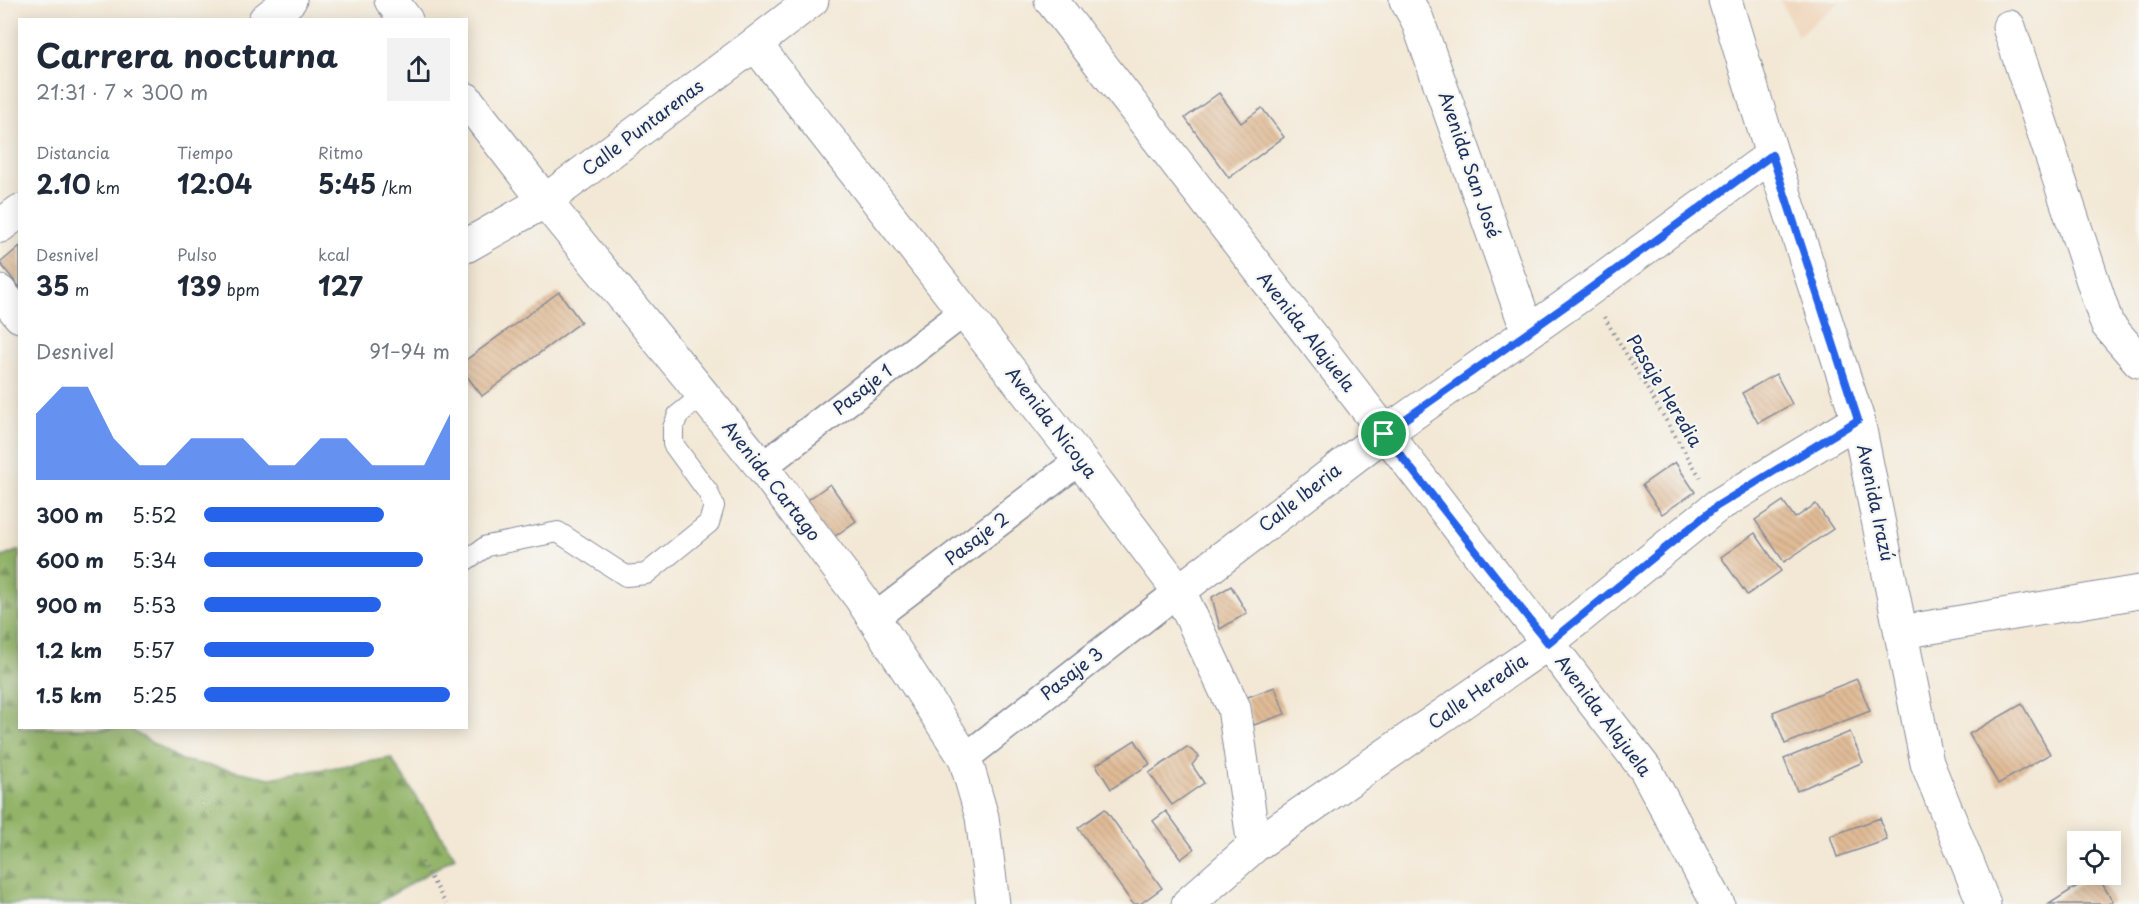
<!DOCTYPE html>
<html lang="es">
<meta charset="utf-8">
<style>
:root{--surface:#fff;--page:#f2f2f3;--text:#1f2937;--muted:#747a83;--accent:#2563eb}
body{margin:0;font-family:"Playpen Sans",sans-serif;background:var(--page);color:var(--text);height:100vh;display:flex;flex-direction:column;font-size:22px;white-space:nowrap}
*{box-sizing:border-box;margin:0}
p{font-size:20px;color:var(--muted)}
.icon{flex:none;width:33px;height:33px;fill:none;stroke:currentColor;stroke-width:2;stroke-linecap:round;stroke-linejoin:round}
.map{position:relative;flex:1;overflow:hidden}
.details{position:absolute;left:18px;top:18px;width:450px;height:711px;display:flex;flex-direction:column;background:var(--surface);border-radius:0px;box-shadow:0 3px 15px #0003}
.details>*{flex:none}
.buttons{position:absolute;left:2067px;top:831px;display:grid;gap:12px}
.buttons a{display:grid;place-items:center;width:54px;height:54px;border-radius:0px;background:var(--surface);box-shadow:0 3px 15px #0003;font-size:30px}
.pin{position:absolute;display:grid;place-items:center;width:51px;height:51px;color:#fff;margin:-26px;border:3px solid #fff;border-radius:50%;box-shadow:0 2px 6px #0007}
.round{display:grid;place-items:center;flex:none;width:63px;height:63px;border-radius:0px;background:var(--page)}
.summary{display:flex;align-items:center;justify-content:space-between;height:102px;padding:0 18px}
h1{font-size:33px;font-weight:700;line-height:45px}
.metrics{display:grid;grid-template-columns:repeat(3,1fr);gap:9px;height:102px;padding:6px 18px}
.metrics div{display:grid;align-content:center}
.metrics b{font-size:26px;font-weight:700}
.metrics small{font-size:16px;font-weight:400}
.metrics p{font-size:16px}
.chart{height:168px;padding:12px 18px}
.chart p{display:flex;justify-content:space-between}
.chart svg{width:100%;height:108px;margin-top:6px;fill:var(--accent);opacity:.7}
ul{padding:0 18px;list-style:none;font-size:20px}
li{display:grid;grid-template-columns:96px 72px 1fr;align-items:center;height:45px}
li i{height:15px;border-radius:8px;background:var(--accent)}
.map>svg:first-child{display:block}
</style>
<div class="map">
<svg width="2139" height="904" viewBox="0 0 2139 904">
<defs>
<pattern id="forest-firs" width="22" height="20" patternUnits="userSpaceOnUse" patternTransform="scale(1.5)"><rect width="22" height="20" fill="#92b367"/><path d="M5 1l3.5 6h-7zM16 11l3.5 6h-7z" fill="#769258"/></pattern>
<pattern id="building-back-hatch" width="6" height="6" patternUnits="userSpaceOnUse" patternTransform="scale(1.5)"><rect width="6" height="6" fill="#e0bb96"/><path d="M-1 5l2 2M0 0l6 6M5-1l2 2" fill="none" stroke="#c0a184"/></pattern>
</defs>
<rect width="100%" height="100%" fill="#f6f6f2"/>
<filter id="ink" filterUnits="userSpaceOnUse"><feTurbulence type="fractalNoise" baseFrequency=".0167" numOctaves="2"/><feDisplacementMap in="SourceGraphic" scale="12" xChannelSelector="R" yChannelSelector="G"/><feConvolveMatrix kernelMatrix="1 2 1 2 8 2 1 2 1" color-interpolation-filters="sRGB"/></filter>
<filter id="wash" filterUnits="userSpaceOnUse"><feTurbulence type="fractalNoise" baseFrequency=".008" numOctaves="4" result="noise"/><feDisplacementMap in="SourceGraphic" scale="24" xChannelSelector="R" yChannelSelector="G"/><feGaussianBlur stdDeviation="1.35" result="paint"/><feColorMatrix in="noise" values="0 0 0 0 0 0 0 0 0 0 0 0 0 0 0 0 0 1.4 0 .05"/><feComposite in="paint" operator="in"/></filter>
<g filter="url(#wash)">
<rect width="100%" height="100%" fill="#f3e8d5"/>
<path fill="#efd6bb" d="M1780,0H1842L1798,36Z"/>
<path fill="url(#forest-firs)" stroke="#567162" stroke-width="1.5" d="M19,550L20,728H133L134,732L181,760L270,778L391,758L455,857L376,904H0V558Z"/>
<g id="blocks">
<path fill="url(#building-back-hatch)" d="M1219,93L1241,123L1262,108L1284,137L1229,178L1185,118Z
M20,246V288L0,263Z
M559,292L581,322L482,396L466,375V360Z
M1776,374L1792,404L1758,423L1742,393Z
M1675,462L1695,492L1662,514L1642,485Z
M830,484L856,521L827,542L801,505Z
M1783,501L1795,518L1816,504L1833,529L1784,562L1755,520Z
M1755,533L1781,571L1747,595L1721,557Z
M1231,586L1247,613L1220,629L1212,597Z
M1857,679L1870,711L1785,744L1773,712Z
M1275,687L1285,714L1254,725L1245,698Z
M2022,704L2050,754L1998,784L1969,734Z
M1850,732L1863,762L1797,791L1784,759Z
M1135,740L1150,764L1111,789L1096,765Z
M1187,747L1199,756L1192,765L1204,783L1172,805L1149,773Z
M1105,809L1162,888L1140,904H1133L1078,828Z
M1166,811L1194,849L1181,859L1153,821Z
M1880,818L1887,840L1837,857L1830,836Z
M2096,874L2113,901L2108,904H2049Z"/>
</g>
</g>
<g filter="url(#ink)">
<use href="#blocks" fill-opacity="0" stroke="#878c9a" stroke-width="1.5"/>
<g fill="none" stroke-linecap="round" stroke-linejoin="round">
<g stroke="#878c9a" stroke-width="22">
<path id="service" d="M466,560L487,546L558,532L626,576L646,574L709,523L714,506L708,492L673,444V428L678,415L703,395"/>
</g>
<g stroke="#878c9a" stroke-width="31">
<path id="pedestrian" d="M762,467L964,312
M874,618L1080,460
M965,758L1179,591"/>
</g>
<g stroke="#878c9a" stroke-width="35">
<path id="minor" d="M391,0L406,20
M1051,0L1646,770L1718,904
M1406,0L1417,19L1528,332
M265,20L290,0
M2009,27L2107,324L2139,361
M755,44L1080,460L1179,591L1234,708L1254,846
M466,99L545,201L762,467L860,597L965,758L982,817L993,904
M0,226L20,211
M466,246L545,201L755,44L812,0
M0,292L20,316
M1179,591L1384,434L1588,290L1772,155
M1902,632L2139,592
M1188,904L1254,846L1548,643L1717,506L1858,420"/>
</g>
<g stroke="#878c9a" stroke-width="35">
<path id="tertiary" d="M1725,0L1772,155L1858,420L1927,763L1984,904"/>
</g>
<path stroke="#878c9a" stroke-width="4" stroke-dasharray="1.5 4.5" stroke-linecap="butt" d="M1604,317L1700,477
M422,862L446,904"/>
<use href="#service" stroke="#fff" stroke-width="20"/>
<use href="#pedestrian" stroke="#fff" stroke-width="28"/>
<use href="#minor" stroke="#fff" stroke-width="33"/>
<use href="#tertiary" stroke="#fff" stroke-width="33"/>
</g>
</g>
<g fill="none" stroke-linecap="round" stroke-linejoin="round" filter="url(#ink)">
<g stroke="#fff" stroke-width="12">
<path id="route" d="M1772,155L1858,420L1717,506L1548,643L1384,434L1588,290Z"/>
</g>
<use href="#route" stroke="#2563eb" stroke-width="8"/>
</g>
<g text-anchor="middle" stroke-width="4.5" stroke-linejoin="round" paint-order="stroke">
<g font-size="18" fill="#1b2f5e" stroke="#f6f6f2">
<text transform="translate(643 128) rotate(-37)" y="6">Calle Puntarenas</text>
<text transform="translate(1469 165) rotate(71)" y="6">Avenida San José</text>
<text transform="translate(1306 332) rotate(52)" y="6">Avenida Alajuela</text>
<text transform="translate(863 390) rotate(-38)" y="6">Pasaje 1</text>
<text transform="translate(1664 391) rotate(59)" y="6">Pasaje Heredia</text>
<text transform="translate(1051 423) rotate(52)" y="6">Avenida Nicoya</text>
<text transform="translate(771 481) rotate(52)" y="6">Avenida Cartago</text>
<text transform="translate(1300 498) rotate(-38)" y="6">Calle Iberia</text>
<text transform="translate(1875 503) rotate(78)" y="6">Avenida Irazú</text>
<text transform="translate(977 539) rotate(-37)" y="6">Pasaje 2</text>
<text transform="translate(1072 674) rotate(-38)" y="6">Pasaje 3</text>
<text transform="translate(1478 692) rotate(-35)" y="6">Calle Heredia</text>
<text transform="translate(1603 716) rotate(53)" y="6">Avenida Alajuela</text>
</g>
</g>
</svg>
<div class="buttons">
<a><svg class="icon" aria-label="locate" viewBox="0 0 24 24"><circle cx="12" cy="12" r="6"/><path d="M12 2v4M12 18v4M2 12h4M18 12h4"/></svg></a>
</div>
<div class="pin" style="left:1384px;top:434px;background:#1e9e55"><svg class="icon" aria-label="arrive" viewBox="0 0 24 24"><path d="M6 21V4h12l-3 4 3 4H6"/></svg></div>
<section class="details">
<div class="summary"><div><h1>Carrera nocturna</h1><p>21:31 · 7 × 300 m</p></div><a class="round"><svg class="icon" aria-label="share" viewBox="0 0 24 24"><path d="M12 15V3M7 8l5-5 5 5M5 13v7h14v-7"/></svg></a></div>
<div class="metrics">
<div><p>Distancia</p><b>2.10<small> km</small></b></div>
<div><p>Tiempo</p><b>12:04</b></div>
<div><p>Ritmo</p><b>5:45<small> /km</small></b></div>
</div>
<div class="metrics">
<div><p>Desnivel</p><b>35<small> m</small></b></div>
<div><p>Pulso</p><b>139<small> bpm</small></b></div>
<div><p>kcal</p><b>127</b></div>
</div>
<div class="chart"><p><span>Desnivel</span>91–94 m</p>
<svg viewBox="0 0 160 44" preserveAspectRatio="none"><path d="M0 44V17L10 6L20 6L30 27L40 38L50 38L60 27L70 27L80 27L90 38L100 38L110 27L120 27L130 38L140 38L150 38L160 17V44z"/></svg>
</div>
<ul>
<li><b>300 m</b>5:52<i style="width:73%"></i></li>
<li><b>600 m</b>5:34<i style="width:89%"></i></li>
<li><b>900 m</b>5:53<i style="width:72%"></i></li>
<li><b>1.2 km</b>5:57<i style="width:69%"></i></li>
<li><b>1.5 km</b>5:25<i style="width:100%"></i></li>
</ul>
</section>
</div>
